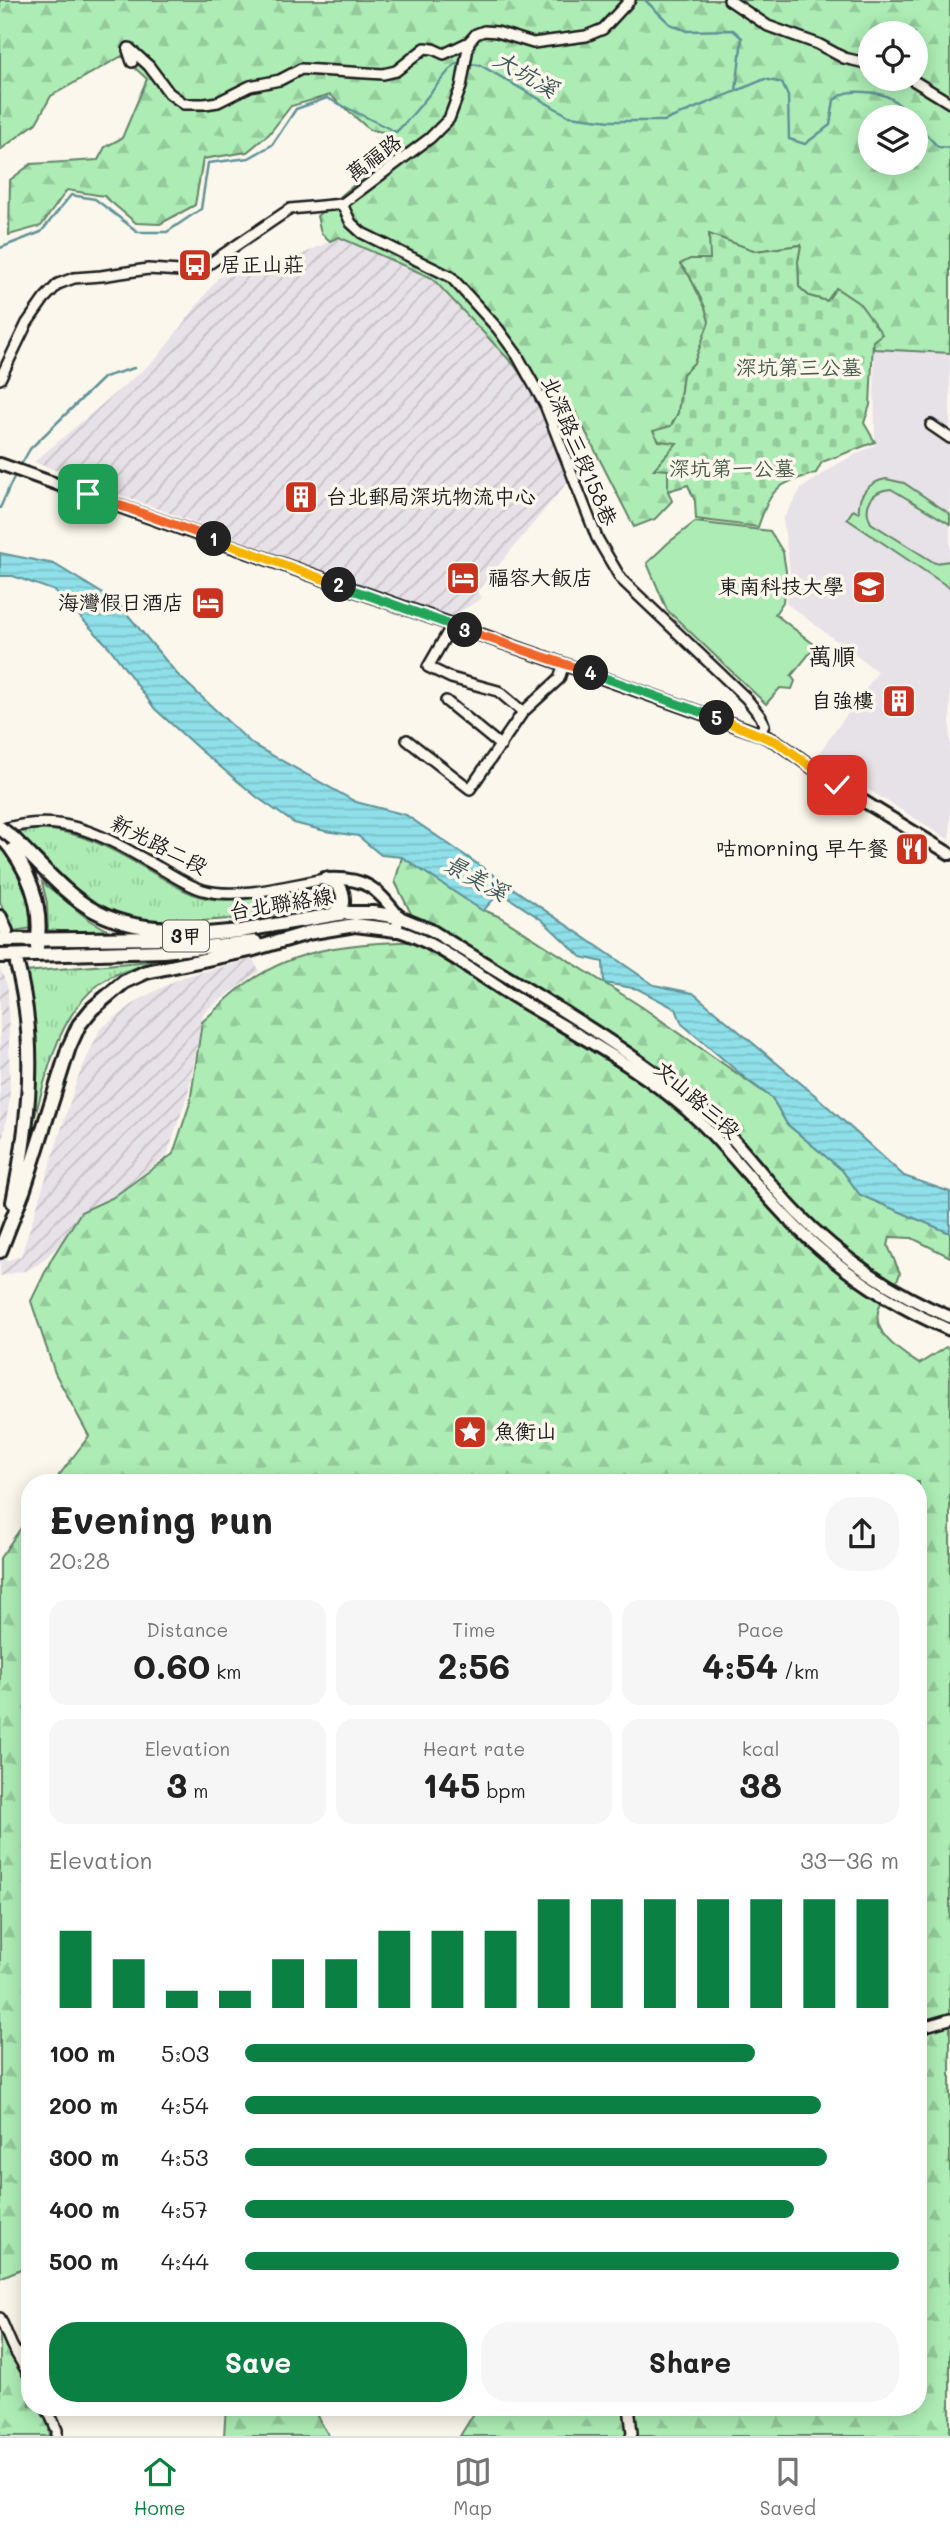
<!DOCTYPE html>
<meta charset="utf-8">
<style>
:root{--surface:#fff;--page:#f6f6f6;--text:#222;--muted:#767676;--line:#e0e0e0;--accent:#0b8043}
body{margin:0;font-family:Mali,"LXGW WenKai TC",sans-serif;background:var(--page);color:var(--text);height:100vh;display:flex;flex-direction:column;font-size:26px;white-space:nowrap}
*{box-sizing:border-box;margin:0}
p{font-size:23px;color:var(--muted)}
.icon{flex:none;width:38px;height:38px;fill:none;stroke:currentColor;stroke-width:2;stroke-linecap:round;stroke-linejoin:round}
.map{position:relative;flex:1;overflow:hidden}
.sheet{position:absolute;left:21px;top:1474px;width:906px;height:942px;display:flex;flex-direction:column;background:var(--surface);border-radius:28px;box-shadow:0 4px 18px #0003}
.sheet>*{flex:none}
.controls{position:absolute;left:858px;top:21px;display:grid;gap:14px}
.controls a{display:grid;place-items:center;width:70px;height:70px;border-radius:50%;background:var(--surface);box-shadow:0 4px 18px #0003;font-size:35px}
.pin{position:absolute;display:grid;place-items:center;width:60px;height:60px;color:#fff;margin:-30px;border-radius:14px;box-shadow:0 4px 10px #0006}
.km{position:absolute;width:35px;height:35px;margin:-18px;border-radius:50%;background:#222;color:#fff;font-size:19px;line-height:35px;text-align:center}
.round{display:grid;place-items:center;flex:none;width:74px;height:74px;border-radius:28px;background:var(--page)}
.head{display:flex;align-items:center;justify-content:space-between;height:119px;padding:0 28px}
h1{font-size:38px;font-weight:700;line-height:52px}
.metrics{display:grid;grid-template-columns:repeat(3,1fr);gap:10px;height:119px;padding:7px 28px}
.metrics div{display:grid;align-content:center;border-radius:18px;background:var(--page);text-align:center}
.metrics b{font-size:35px;font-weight:700}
.metrics small{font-size:19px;font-weight:400}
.metrics p{font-size:19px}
.chart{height:196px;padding:14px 28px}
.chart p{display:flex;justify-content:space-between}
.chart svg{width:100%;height:126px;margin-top:7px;stroke:var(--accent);stroke-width:6}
.action{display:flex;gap:14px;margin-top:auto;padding:14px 28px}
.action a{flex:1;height:80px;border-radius:28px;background:var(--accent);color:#fff;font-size:28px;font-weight:700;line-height:80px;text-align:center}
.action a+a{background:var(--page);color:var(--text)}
ul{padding:0 28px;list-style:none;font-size:23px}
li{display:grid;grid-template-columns:112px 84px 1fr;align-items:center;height:52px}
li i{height:18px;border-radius:9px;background:var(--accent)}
.dock{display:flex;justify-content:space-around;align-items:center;height:98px;border-top:2px solid var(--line);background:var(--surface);font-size:19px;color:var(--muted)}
.dock a{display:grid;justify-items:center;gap:4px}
.dock .current{color:var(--accent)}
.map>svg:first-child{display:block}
</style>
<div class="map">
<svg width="950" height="2436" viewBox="0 0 950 2436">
<defs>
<pattern id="industrial-furrows" width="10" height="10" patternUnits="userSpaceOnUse" patternTransform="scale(1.75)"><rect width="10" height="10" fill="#e7e1e8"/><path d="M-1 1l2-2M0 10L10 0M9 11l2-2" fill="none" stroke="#c6c0c6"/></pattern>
<pattern id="grass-tufts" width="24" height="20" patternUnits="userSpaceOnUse" patternTransform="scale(1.75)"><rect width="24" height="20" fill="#adedb5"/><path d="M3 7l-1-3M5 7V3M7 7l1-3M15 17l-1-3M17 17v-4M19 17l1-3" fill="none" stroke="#94cb9b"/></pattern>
<pattern id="forest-firs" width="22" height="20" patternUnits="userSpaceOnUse" patternTransform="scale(1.75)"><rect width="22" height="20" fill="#adedb5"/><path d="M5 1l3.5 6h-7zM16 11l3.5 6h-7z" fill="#94cb9b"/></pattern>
<pattern id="cemetery-stones" width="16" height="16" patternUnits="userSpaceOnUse" patternTransform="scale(1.75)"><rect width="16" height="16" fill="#adedb5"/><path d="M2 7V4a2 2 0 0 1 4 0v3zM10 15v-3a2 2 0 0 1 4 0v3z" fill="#94cb9b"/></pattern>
<pattern id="water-rules" width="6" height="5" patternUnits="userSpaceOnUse" patternTransform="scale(1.75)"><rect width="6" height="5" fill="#8fe0e9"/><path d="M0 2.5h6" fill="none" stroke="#7bc0c7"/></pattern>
</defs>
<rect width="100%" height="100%" fill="#fbf7ec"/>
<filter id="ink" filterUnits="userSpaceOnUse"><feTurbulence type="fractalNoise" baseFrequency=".0143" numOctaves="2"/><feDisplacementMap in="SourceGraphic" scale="14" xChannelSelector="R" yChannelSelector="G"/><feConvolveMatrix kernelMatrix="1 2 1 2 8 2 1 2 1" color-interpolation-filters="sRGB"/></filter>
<g filter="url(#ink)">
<path fill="#e7e1e8" d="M874,349L950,353V840L816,757L878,672L786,603L790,571L783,519L801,489L839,463L875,445Z"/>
<path fill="url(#industrial-furrows)" d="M339,237L432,278L515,366L541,406L571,478L477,591L482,598L458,613L453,620L34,462L157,358L218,278L303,254Z
M253,959L259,971L203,1013L188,1093L167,1155L83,1223L40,1263L28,1270L0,1276V1258L9,1260L21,1256L77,1080L100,1029L140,999L183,977Z
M0,968L8,988L10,1099L0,1154Z"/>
<path fill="url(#grass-tufts)" stroke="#648468" stroke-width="2" d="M37,829C85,830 122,855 162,878C176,886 190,895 206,898C238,905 291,891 325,886L332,888L336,899L330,906L256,917L175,923L138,921L107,911L92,903L64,881L19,836L16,865L32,903L33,928L13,931L0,902V837Z
M42,882L88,919L118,936L48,930L47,903Z
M175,959C153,966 127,967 107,979C56,1009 45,1083 30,1135C36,1079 38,1027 25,972Z"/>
<path fill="url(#forest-firs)" stroke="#648468" stroke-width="2" fill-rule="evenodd" d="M0,0H950V353L874,349L873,340L836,289L827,301L809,296L799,287L798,261L801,245L756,251L709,235L711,259H690L689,275L705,307L710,322L694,363L683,374L678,413L671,426L678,443L654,469H668V491L672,501L655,519L634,527L575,411L541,406L515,366L432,278L339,237L330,241L321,233L317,216L399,147L384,132L370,130L330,95L291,106L269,134L247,152L203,159L195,205L160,224L136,223L104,196L67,190L41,226L9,235L10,180L31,164L98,160L105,147L122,138L147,79L122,56L51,96L36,123L0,150ZM870,33H915V79H870ZM870,117H915V163H870Z
M402,857L479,908L500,917L642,1007L772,1098L787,1124L842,1170L860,1195L950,1233V1257L912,1238L890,1237L888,1246L900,1273C897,1286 885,1294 880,1305C868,1332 901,1352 919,1364L946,1347L950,1348V2436H460L476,2410L472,2406H919V1482H54L89,1436L55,1373L31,1301L52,1258L81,1212L112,1198L173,1154L190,1103L202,1022C217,1009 231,994 247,983C302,944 362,943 425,941L395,882Z
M30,1515V2265L0,2278V1558Z
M0,2332L30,2389V2406H38L48,2424L50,2436H0Z
M226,2406H311L329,2436H224Z"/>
<path fill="url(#cemetery-stones)" stroke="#648468" stroke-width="2" d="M709,234L756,251L801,245L798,261L799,287L809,296L827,301L836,288L860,304L882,334L873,341L870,405L864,423L875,442L822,462L816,473C775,485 772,487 758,527L696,519L695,501L688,485L668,491V470L654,469L677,443L659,441L653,431L671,426L678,413L683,374L694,363L709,322L705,307L689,275L680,264L690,259H710Z"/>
<path fill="#adedb5" stroke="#648468" stroke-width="2" d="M886,479L904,483L950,514V524L891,489C872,490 862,505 871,523L935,563L950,561V588L847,519L853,510L859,513C857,495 869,482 886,479Z
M695,522L770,531L783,552L786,571L783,602L775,614L816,646L791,676L795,681L792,689L780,688L766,704L667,610L647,563L668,543Z"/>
<path fill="url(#water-rules)" stroke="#619297" stroke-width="2" d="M0,553L54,564L118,603L177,674L252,744L356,802L406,815L654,985L693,993L816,1096L904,1176L950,1192V1233L860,1195L842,1170L787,1124L772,1098L745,1078L682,1024L676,1009L638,989L604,983L603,962L581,957L542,920L500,892L483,911L402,857L381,855L358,836L325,831L294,823L258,798L200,750L155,709L109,647L55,591L13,576H0Z"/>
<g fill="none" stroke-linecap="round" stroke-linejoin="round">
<path stroke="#619297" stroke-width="2.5" d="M645,0L670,24L687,31L733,30L742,38L736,91
M915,122L938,147L950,148
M0,248L41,232L71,195L95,199L138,232H167L201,209L208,163L249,158L272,145L296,109L327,98L396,132C418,111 435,85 456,63L480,65L569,116L610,121H664L765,79L782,83L788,96L789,139L805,144L830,125L834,100C845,92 851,91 865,92C888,93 896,100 911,117
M22,463L30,449L104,377L134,368
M0,508L14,477"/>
<g stroke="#1c1c1c" stroke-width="14">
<path id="minor" d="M729,0L768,26L818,44L844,58L870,64
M132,62L128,50L129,48L149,66L169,93L184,104H205L218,102L250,86L280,80L301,69L383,74L396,71L425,48L433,49L444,54L469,42
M911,79L950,103
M342,204L351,223L362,233L451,277L498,329L517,355L545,405L597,538L621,579L746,698L761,717L764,725L760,734
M0,379L27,323L44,299L58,284L74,278L101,276L148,269L197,272L290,209L342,204L430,138L449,119L461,87L469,42L476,34L484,31L497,32L533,43L586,36L603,29L630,0
M931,425L950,438
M452,625L428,667L451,678L498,691L523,712
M446,701L501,746
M407,740L470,789L523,712L559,679L564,664
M0,830C65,810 105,837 160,868C174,876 187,885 203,890C238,900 289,885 325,879
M919,2028L950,2019
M0,2318L12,2346L30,2377
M46,2406L57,2430V2436
M629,2406L632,2433L631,2436"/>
</g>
<g stroke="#1c1c1c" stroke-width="16">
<path id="major" d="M0,464L760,734L777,742L837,785L950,854
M327,879C366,877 376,888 399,917
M399,917L396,930C436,942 471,970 506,992C572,1032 644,1069 700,1122C734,1155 762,1194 797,1228C841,1271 894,1306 950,1330
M399,917L431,930C522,987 618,1040 701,1108C738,1139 764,1179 797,1213C840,1257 894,1294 950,1317"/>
</g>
<g stroke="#1c1c1c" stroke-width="18">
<path id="highway" d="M0,835C28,866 44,905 37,947
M14,839C76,901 94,930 189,929
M325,879C338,882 344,889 343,903L333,915
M0,917L6,931
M307,933L355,925L396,930
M0,940L162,938L240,931L344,913H373L399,917
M0,956L163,951L255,942
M13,1202C29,1123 38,1043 17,964
M0,1251L24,1189L69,1047L79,1025L92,1009L124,982L146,972L250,950L315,931"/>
</g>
<use href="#minor" stroke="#fbf7ec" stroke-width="9"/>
<use href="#major" stroke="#fbf7ec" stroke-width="10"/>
<use href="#highway" stroke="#fbf7ec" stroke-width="12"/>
<g stroke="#1c1c1c" stroke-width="18" stroke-linecap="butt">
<path id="highway-bridge" d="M0,828L14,839"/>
</g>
<use href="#highway-bridge" stroke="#fbf7ec" stroke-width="12"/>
</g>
</g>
<g fill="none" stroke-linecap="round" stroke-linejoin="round" filter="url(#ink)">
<g stroke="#fff" stroke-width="14">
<path id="split-1" d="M88,494L214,539"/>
</g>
<g stroke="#fff" stroke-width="14">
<path id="split-2" d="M214,539L339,585"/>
</g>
<g stroke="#fff" stroke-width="14">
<path id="split-3" d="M339,585L465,630"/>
</g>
<g stroke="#fff" stroke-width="14">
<path id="split-4" d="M465,630L591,673"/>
</g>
<g stroke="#fff" stroke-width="14">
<path id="split-5" d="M591,673L717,718"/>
</g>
<g stroke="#fff" stroke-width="14">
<path id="split-6" d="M717,718L777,742L837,785"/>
</g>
<use href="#split-1" stroke="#f0652b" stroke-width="9"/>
<use href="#split-2" stroke="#f5b400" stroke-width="9"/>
<use href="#split-3" stroke="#22a559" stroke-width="9"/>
<use href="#split-4" stroke="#f0652b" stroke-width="9"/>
<use href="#split-5" stroke="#22a559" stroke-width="9"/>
<use href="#split-6" stroke="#f5b400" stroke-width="9"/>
</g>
<defs>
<g id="bus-square" transform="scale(1.75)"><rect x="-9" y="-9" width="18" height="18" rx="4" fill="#c8321e" stroke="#fbf7ec"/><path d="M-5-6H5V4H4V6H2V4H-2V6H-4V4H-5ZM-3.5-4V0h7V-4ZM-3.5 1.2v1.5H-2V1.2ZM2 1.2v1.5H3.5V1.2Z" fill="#fff"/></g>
<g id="building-square" transform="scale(1.75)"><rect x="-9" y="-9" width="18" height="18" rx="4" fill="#c8321e" stroke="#fbf7ec"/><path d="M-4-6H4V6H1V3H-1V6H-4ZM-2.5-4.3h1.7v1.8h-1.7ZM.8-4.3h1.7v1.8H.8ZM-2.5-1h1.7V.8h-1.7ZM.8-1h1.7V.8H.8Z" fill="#fff"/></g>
<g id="hotel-square" transform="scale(1.75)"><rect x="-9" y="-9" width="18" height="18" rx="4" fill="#c8321e" stroke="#fbf7ec"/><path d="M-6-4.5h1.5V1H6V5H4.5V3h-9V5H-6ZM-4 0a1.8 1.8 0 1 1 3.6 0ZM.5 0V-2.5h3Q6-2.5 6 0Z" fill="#fff"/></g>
<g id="university-square" transform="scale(1.75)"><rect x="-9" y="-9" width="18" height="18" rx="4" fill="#c8321e" stroke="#fbf7ec"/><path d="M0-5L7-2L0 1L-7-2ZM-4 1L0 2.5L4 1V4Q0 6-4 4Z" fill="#fff"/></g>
<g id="restaurant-square" transform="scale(1.75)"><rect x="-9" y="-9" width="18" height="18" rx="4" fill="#c8321e" stroke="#fbf7ec"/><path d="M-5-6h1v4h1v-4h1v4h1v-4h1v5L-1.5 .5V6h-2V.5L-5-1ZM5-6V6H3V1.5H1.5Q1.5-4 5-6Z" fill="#fff"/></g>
<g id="sight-square" transform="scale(1.75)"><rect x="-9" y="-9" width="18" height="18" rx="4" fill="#c8321e" stroke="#fbf7ec"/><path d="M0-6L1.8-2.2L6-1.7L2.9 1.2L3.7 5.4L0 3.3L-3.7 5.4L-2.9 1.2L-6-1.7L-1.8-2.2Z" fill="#fff"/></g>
</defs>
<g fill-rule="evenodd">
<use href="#bus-square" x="195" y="265"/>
<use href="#building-square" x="301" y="497"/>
<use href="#hotel-square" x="463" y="578"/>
<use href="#university-square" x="869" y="587"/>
<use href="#hotel-square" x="208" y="603"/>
<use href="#building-square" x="899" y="701"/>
<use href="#restaurant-square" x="912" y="849"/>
<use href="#sight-square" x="470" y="1432"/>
</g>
<g text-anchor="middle" stroke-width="7" stroke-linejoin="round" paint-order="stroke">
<rect fill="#fbf7ec" stroke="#5f5e5a" stroke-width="2" x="163" y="920.5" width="46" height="31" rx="5"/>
<g font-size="19" font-weight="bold" fill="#1c1c1c">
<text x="186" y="943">3甲</text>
</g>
<g font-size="21" fill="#1c1c1c" stroke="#fbf7ec">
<text transform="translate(374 158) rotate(-37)" y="7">萬福路</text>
<text transform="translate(579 451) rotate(67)" y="7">北深路三段158巷</text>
<text transform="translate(159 845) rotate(27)" y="7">新光路二段</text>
<text transform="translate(281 904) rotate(-9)" y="7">台北聯絡線</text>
<text transform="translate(697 1100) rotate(41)" y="7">文山路三段</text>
</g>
<g font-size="21" fill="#1c1c1c" stroke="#fbf7ec" text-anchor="start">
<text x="220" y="272">居正山莊</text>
<text x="326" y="504">台北郵局深坑物流中心</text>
<text x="488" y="585">福容大飯店</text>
<text x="844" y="594" text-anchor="end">東南科技大學</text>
<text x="184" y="610" text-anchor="end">海灣假日酒店</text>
<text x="874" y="708" text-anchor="end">自強樓</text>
<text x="888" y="856" text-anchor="end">咕morning 早午餐</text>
<text x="494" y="1439">魚衡山</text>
</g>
<g font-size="21" fill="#485b4a" stroke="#fbf7ec">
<text x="799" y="375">深坑第三公墓</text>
<text x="732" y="476">深坑第一公墓</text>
</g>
<g font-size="23" font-style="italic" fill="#3e575a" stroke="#fbf7ec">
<text transform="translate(526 74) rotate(30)" y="8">大坑溪</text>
<text transform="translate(476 878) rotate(29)" y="8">景美溪</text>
</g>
<g font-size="24" fill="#1c1c1c" stroke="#fbf7ec">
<text x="832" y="665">萬順</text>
</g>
</g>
</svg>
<div class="controls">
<a><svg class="icon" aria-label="locate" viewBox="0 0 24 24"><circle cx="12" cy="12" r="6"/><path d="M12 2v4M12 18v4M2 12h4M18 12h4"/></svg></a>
<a><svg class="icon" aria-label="layers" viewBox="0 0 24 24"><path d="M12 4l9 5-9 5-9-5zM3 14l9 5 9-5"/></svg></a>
</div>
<div class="pin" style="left:88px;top:494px;background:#1e9e55"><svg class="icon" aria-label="arrive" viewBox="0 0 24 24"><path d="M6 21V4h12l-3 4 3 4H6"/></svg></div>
<div class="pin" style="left:837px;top:785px;background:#d93025"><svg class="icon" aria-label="check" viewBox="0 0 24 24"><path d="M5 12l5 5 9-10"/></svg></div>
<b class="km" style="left:214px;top:539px">1</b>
<b class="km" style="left:339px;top:585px">2</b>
<b class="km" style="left:465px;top:630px">3</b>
<b class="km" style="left:591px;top:673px">4</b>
<b class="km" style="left:717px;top:718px">5</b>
<section class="sheet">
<div class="head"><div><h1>Evening run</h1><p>20:28</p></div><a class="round"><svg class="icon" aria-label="share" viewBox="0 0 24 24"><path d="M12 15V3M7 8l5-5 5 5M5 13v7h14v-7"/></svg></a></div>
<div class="metrics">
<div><p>Distance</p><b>0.60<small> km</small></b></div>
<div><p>Time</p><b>2:56</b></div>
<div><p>Pace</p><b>4:54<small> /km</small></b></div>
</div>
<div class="metrics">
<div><p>Elevation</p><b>3<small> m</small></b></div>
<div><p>Heart rate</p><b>145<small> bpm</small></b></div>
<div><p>kcal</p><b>38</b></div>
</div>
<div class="chart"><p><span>Elevation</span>33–36 m</p>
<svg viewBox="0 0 160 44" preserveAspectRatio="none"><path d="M5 44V17M15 44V27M25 44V38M35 44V38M45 44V27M55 44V27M65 44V17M75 44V17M85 44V17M95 44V6M105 44V6M115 44V6M125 44V6M135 44V6M145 44V6M155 44V6"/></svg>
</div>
<ul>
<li><b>100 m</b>5:03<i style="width:78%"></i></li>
<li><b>200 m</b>4:54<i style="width:88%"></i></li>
<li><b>300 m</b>4:53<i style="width:89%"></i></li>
<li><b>400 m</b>4:57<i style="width:84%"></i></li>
<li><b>500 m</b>4:44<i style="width:100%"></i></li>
</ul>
<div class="action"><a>Save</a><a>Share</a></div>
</section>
</div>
<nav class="dock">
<a class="current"><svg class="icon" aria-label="home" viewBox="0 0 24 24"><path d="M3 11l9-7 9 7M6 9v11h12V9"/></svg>Home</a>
<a><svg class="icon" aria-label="map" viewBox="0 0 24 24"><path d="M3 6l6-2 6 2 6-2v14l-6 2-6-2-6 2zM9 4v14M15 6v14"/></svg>Map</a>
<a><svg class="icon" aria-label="saved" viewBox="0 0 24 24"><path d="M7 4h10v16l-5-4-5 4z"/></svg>Saved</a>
</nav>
